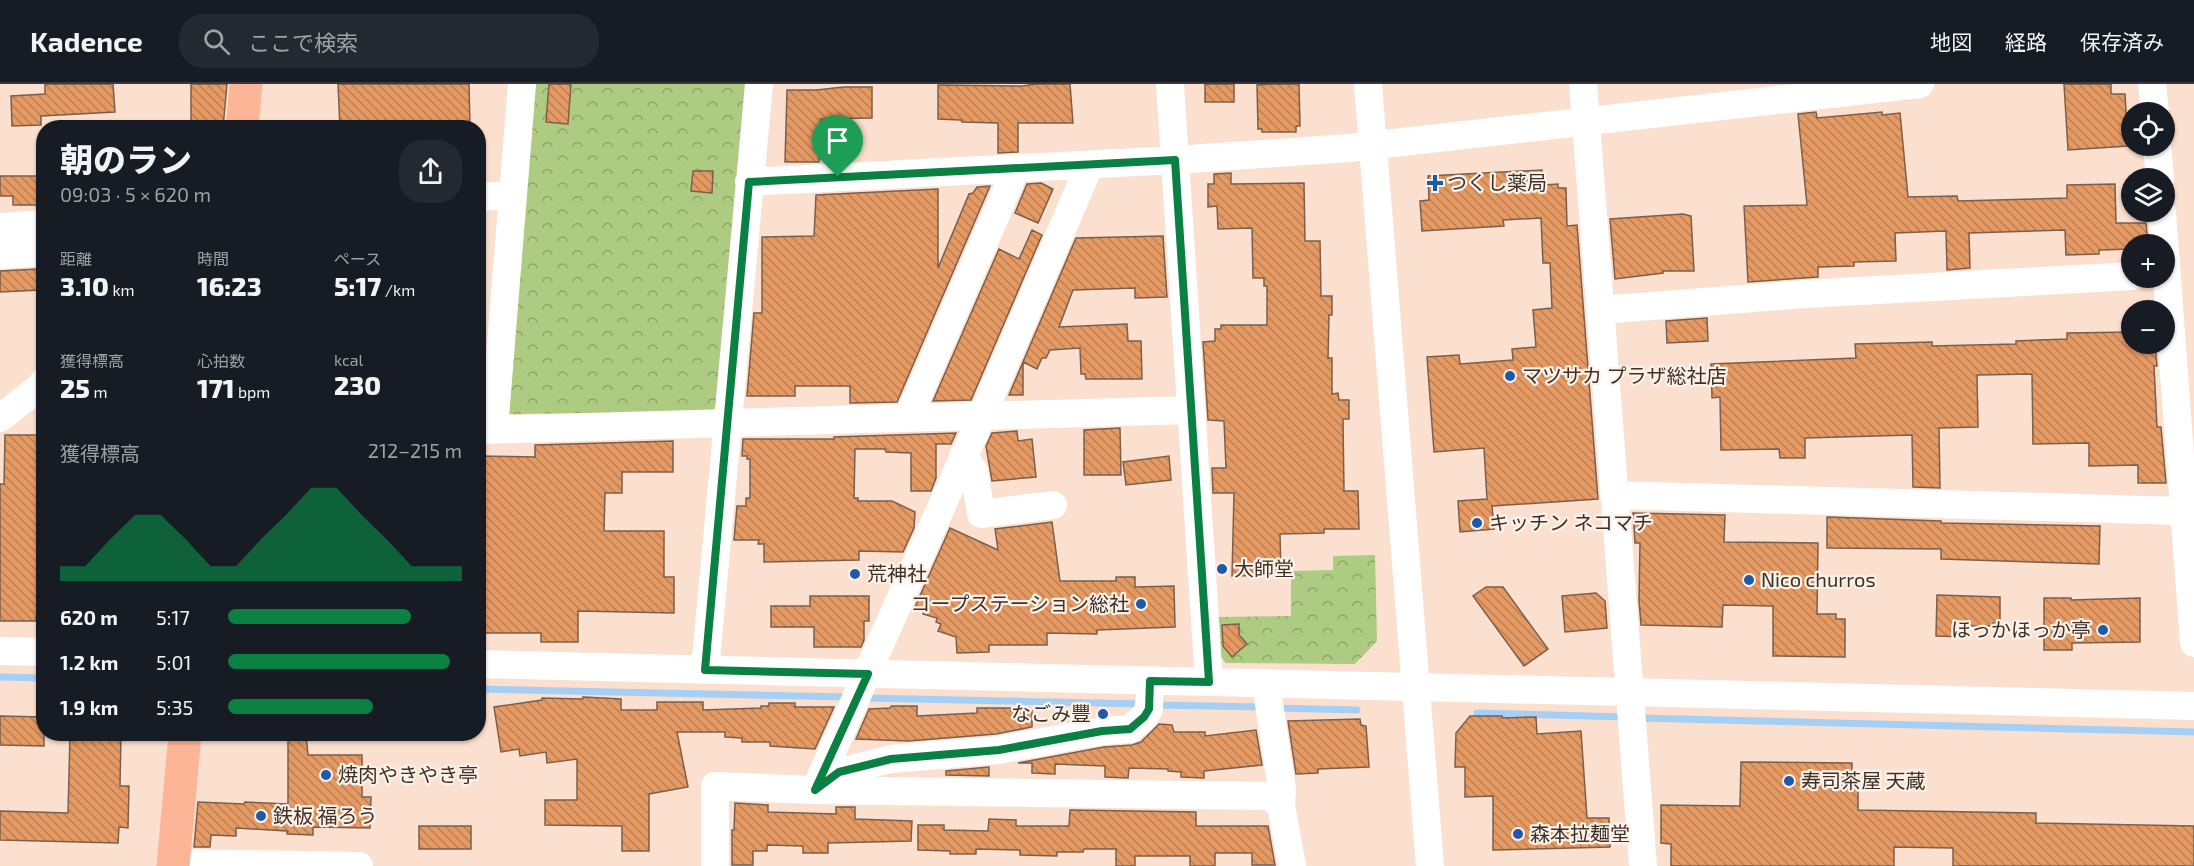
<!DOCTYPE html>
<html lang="ja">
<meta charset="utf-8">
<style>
:root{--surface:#171b24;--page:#242831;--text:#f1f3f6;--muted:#9ea1a6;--line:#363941;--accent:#0b8043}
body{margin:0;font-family:"Exo 2","Noto Sans JP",sans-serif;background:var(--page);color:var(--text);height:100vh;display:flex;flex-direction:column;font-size:22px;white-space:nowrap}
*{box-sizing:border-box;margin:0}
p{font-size:20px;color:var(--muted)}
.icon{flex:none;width:33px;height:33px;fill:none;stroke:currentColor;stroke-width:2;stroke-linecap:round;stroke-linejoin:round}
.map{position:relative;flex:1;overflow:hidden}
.side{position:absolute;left:36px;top:36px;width:450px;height:621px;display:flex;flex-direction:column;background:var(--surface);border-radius:24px;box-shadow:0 2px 4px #0004}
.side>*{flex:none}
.buttons{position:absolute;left:2121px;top:18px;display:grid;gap:12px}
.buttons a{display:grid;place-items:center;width:54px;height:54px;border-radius:50%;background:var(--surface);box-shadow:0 2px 4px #0004;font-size:30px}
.pin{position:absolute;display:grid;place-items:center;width:51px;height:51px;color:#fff;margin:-62px -26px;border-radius:50% 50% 50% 0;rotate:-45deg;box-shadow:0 0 6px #0007}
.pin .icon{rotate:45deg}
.round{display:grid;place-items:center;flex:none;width:63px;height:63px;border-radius:24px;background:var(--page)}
.headline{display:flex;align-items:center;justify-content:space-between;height:102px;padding:0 24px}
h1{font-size:33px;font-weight:800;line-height:45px}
.metrics{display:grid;grid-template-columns:repeat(3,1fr);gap:9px;height:102px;padding:6px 24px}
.metrics div{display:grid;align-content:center}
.metrics b{font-size:26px;font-weight:800}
.metrics small{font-size:16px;font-weight:400}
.metrics p{font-size:16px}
.chart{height:168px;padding:12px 24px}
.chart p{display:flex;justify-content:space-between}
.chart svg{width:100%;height:108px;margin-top:6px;fill:var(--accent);opacity:.7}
ul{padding:0 24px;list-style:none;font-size:20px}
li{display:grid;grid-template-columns:96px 72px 1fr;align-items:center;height:45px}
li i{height:15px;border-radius:8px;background:var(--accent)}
header{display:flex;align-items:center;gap:36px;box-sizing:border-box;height:84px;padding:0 30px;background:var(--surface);border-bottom:2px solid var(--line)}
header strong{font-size:28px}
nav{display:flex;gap:33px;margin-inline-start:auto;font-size:21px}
.search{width:420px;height:54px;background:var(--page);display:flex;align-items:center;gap:15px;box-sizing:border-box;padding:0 21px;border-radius:24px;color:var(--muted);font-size:22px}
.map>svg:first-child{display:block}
</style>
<header>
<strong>Kadence</strong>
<div class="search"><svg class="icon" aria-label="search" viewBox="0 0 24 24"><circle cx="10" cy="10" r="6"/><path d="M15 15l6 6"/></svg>ここで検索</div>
<nav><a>地図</a><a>経路</a><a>保存済み</a></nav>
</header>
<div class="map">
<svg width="2194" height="782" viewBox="0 0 2194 782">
<defs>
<pattern id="park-crowns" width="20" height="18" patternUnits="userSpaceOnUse" patternTransform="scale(1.5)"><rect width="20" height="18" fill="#aecc81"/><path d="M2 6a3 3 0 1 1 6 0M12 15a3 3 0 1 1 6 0" fill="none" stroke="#8fa66a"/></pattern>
<pattern id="building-back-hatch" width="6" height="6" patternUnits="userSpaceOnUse" patternTransform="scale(1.5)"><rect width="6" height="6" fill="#e69a63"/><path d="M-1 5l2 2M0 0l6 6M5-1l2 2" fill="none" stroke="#bc7e52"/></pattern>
</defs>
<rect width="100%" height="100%" fill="#fbe0cf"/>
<path fill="url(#park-crowns)" d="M534,0H749L722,319L711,328L509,330Z
M1375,471L1377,557L1355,580L1226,579L1216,568V533L1291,532V487L1333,486V472Z"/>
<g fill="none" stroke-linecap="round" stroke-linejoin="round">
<path stroke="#a6cff5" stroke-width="7" d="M0,593L44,594
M478,605L848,613
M865,614L1142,620
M1156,621L1262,623
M1276,624L1357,626
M1477,629L1625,633
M1639,634L2194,648"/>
</g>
<path fill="url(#building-back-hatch)" stroke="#7b5f4c" stroke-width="1.5" d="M45,0H113L115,28L41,32V41L12,42L11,12L45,10Z
M191,0H227L223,44H191Z
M338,0H469L470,44H340Z
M549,0H571L568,40L546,38Z
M1036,0H1070L1073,39H1018V68L998,69V39L962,38L961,36L938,35V1L1022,2Z
M1205,0H1234V18H1205Z
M1273,0H1299L1300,42H1296V48H1262V45H1258L1257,1Z
M2064,0H2111V10H2125L2128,62L2068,66Z
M844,3H872V34L821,35L819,78H785L787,6H816Z
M1816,28L1817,34L1882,28V31L1900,29L1908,113L1957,112L1958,117L2067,114V101L2115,100L2116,139H2146L2148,160H2132V165L2099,166V170L2066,171L2065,146L1969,149L1970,184L1947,186L1946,147L1895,149L1896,177L1854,178V182L1818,183V193L1748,198L1744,122L1807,121L1798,30Z
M1542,86L1543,101L1558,100V104H1566L1567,142L1577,141L1598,415L1492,422L1494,445L1460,448L1458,417L1487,415L1484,364L1434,368L1427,273L1459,271L1460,280L1513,276L1512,265L1536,263L1533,226L1552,224L1550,179H1543L1541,134L1503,136L1504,142L1422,147L1420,117L1429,116L1428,92Z
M693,87H713L712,109L691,107Z
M1231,89V100L1304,99L1305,157H1320L1321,212H1332V231H1329L1328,274H1332V310L1338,309L1339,316H1349V335H1343L1344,407H1358L1359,445H1324V449L1280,450L1281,491L1232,492L1234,409H1213L1212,384H1226L1224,337L1208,336L1203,258L1215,257V245H1221V241H1267V202H1264V194H1253L1252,144L1218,145L1217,122L1208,123V100H1214V90Z
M0,92H38V121H13V112H0Z
M1041,99L1053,105L1038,139L1015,129L1027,100Z
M990,102L897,318L850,319V302H795V312H747L754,229H762V153L814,152L816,111L938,105V184L969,110L973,109L977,103Z
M1683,130L1691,132L1694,187H1663V189L1615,195L1610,135Z
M1032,146L1042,151L971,316L933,317L999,165L1019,175Z
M1163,152L1167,213L1135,214V204L1073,206L1059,243L1127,240L1128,257H1141L1142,295H1086L1085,290H1081L1080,264L1050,266L1046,274H1042L1037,285L1023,278L1076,154Z
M38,185L40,206L0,208V187Z
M1707,234L1708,257L1667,259L1666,237Z
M2132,248V260H2155L2157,282H2154L2157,343H2161L2166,399H2138V381L2089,382V359L2033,360L2032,290L1977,291L1978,343L1939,344L1940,404L1913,403L1912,351L1805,354V374H1780L1779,365L1721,366L1720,313L1712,314L1711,280L1856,274L1855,260L1932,258V262L2016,260V257L2067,255V249Z
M1023,278V311H1009Z
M1120,344L1121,391H1084V346Z
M1017,347L1018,357L1032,355L1036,393L992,397L986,362L992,349Z
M956,349L951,360H936V394L931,407H911V369L886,368L885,365H855L854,414H858V417H892L915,428L914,444L903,468L859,467V476L764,478V460H758L759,456H734L737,422H746V414H750V375H747V372H742L743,355H834V353Z
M5,351H44V533H36V537H0V400H4Z
M673,357V388H622V409H605L604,447H664V493H674V529L578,527V558H541V549H478V372L535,373V361Z
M1169,372L1171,396L1126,401L1123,378Z
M1633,429L1725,431L1724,458L1818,459L1817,530H1836V535H1845V573L1773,572V522L1723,521L1722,543L1641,541L1639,516L1640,459H1635Z
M1827,433L1941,437V439L2100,442L2099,480L1941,475V465L1827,464Z
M1052,438L1060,497H1116V493H1135V503L1174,502L1175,543L1097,546V550L1047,549V561H989V568L957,569L956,553L938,547L941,540L936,538L937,534L923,530L924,526L915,523L950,444L998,466L995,445Z
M1486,503H1503L1548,565L1524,582L1473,512Z
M1596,509L1605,517L1607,544L1565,548L1562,512Z
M1937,511L2000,513V539H1993V542H1966V553L1936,552Z
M810,512H869V537H864V556L861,563H814V543H771V522H810Z
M2044,514H2071V516L2140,514V558L2072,559V566H2044Z
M1239,540V551L1247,560L1232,573L1223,562L1222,541Z
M583,613L621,615V626H657V618H703V626L761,624V622H769V619H795V623H834L815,665L770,662V658H742V654L725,653V648H677L688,703L649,710V767H622V742L545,741V716H577V675L547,679L546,668L520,672L519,665L501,668L494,623L542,616V614L583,615Z
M891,622H917V632L977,629V624H1011V627H1032V643L996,650L908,657L856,655L869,625L890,624Z
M0,632L44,633V662L0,661Z
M1470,632H1502V634L1536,633L1537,650L1581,647L1587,734H1609L1610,763L1493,766V712L1465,713V683H1455L1456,649Z
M1360,635L1361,641L1366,642L1369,683L1318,685V689L1296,690L1288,637Z
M1159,640L1172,641L1174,648H1205V652L1256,646L1262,681L1204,687V694L1181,693V688L1168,687V685L1129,684L1128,694L1105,693V682L1055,680V690L1032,689V679H1018L1104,663L1132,661L1141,658Z
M70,650H121L120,702H129L128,744L119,743L118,759L0,756V727L68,729Z
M288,650H306L308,671H362V713H371L370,744L313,743V751L287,750V747L236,744V752L211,751L210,763H194L198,718L244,720L245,718L288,720Z
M1741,678L1852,679V702H1858V726L2036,729V739L2194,742V782H1953V764L1894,763V782H1671V760L1661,759V721L1740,722Z
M989,683V692L946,691V687Z
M735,719L768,721V728L836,730V723H855V735L912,737L911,757L828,759V769H803V762L767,761V767H753V781H732V746H734Z
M1070,726L1196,728V742H1268L1275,781H1252V769H1215V782H1190V772H1135V782H1116V765H1084L1083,768H1057V772L1020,771V766L976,765V770H950V767L918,766V741H944V746L988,747L989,735L1016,736V742H1069Z
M419,742H471V765H419Z"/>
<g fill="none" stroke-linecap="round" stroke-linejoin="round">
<path stroke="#fff" stroke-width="28" d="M1170,0L1209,598
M1368,0L1430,782
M1583,0L1643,782
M2152,0L2155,28
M2157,62L2160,94
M749,98L1175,76L1349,64L1920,0
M478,113L513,111
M2162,128L2194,559
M0,143L44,140
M0,171L44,168
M1600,226L1805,210L2132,192
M0,334L41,302L44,297
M908,334L1016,84
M494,345L522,0
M478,346L1191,326
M963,372L974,387L981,430L1053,421
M1614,411L2183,427
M0,567L44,568
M478,580L2194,622
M705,586L759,0
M1266,600L1282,705L1281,721
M815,706L1269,712L1281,721L1292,782
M815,706L839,688L891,675L998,666L1102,647L1130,645L1144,633L1149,625L1150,597
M173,779L359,782
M715,782V702L815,706L982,332L1090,80"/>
<path stroke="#fdb597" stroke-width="33" d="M242,44L246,0
M173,782L185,650"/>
</g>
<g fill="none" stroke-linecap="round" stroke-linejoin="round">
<g stroke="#fff" stroke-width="12">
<path id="route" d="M1175,76L1209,598L1150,597L1149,625L1144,633L1130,645L1102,647L999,666L891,675L839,688L815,706L868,590L705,586L749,98Z"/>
</g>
<use href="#route" stroke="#0b8043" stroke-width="8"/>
</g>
<g fill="#2058aa" stroke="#fef1e8" stroke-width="2">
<path d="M1432 90h6v6h6v6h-6v6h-6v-6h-6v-6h6z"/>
<circle cx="1510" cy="292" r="6"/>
<circle cx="1477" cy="439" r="6"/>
<circle cx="1222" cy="485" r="6"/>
<circle cx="855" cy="490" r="6"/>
<circle cx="1749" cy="496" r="6"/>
<circle cx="1141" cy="520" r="6"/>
<circle cx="2103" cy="546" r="6"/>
<circle cx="1103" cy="630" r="6"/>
<circle cx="326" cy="691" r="6"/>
<circle cx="1789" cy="697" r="6"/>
<circle cx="261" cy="732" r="6"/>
<circle cx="1518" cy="750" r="6"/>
</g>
<g text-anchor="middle" stroke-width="4.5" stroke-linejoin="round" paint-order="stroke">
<g font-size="20" fill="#3c3028" stroke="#fef1e8" text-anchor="start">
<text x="1447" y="106">つくし薬局</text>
<text x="1522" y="299">マツサカ プラザ総社店</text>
<text x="1489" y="446">キッチン ネコマチ</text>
<text x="1234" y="492">大師堂</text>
<text x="867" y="497">荒神社</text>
<text x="1761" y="503">Nico churros</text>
<text x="1129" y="527" text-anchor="end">コープステーション総社</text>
<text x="2091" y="553" text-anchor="end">ほっかほっか亭</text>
<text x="1091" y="637" text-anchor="end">なごみ豐</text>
<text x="338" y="698">焼肉やきやき亭</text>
<text x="1801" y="704">寿司茶屋 天蔵</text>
<text x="273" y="739">鉄板 福ろう</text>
<text x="1530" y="757">森本拉麺堂</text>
</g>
</g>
</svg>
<div class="buttons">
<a><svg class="icon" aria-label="locate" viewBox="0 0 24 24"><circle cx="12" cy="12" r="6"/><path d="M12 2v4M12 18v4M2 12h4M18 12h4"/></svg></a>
<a><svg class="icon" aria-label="layers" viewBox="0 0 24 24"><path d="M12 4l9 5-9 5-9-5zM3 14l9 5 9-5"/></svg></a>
<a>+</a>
<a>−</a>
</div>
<div class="pin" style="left:838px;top:93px;background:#1e9e55"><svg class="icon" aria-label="arrive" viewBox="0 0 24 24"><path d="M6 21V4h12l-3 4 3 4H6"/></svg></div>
<section class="side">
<div class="headline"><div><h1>朝のラン</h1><p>09:03 · 5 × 620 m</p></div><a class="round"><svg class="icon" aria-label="share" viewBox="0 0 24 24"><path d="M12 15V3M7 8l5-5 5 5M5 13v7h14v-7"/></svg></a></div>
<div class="metrics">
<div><p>距離</p><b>3.10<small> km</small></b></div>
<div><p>時間</p><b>16:23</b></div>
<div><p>ペース</p><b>5:17<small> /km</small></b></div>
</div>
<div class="metrics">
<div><p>獲得標高</p><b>25<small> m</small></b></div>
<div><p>心拍数</p><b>171<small> bpm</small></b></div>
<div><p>kcal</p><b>230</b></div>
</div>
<div class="chart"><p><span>獲得標高</span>212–215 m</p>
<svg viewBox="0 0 160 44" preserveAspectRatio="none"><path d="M0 44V38L10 38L20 27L30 17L40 17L50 27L60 38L70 38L80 27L90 17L100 6L110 6L120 17L130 27L140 38L150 38L160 38V44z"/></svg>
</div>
<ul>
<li><b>620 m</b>5:17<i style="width:78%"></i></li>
<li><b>1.2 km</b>5:01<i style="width:95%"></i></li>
<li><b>1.9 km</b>5:35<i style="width:62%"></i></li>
</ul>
</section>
</div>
